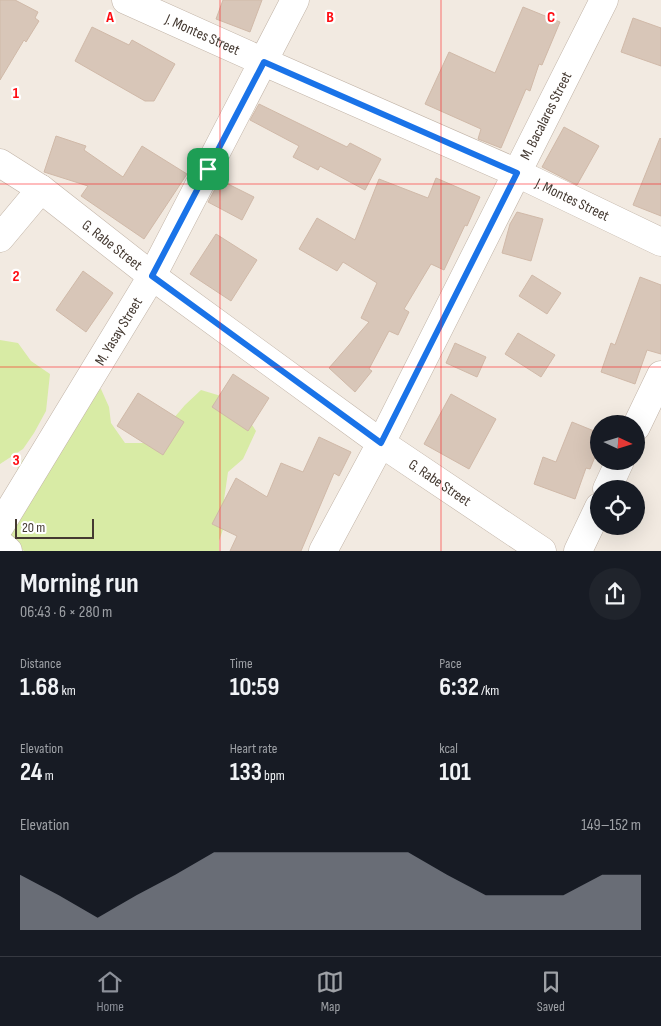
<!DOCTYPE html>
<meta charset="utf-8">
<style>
:root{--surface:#171b24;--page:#20242c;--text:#f1f3f6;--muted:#9ea1a6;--line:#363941;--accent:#8c9099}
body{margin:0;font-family:"Sofia Sans Condensed",sans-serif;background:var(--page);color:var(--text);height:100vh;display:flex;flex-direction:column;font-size:19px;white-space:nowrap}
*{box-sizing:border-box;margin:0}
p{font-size:16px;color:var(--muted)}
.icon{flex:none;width:28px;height:28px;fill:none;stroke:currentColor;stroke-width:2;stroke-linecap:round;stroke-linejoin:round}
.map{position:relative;height:551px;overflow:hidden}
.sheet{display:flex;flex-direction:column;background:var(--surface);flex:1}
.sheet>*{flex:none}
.needle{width:32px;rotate:94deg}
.buttons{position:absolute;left:590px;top:415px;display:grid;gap:10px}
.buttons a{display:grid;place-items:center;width:55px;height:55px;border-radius:50%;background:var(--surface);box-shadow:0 5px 20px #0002;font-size:25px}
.scale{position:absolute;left:15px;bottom:12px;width:79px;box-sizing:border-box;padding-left:5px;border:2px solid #443931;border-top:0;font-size:14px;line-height:18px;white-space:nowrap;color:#443931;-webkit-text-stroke:4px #fff;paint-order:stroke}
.pin{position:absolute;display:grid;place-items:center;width:42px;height:42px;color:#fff;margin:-21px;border-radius:10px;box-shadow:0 2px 8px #0006}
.round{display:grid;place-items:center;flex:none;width:52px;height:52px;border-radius:26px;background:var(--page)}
.overview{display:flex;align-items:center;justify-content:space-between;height:85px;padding:0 20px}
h1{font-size:28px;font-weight:700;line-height:38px}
.stats{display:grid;grid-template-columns:repeat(3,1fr);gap:8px;height:85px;padding:5px 20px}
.stats div{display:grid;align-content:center}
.stats b{font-size:25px;font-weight:700}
.stats small{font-size:14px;font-weight:400}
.stats p{font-size:14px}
.chart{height:140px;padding:10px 20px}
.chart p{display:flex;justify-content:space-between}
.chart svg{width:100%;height:90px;margin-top:5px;fill:var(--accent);opacity:.7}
.menu{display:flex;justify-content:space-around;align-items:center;height:70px;border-top:1px solid var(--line);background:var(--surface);font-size:14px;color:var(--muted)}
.menu a{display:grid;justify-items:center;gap:2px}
.menu .selected{color:var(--accent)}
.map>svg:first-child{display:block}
</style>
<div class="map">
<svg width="661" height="551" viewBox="0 0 661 551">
<rect width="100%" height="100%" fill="#f2eae1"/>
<path fill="#d8eba5" d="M0,340L18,343L31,361L50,374L46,411L34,433L23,449L0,464Z
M73,388L101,389L109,407L111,423L125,443H143L161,433L185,405L201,390L231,399L245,414L256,431L243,459L228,472L224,500L229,512L219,541V551H24L4,531L18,466L35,445Z"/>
<path fill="#d8c6b8" stroke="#d0b9a8" d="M0,0H15L38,12L35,18L39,21L26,42L24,40L0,80Z
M223,0H262L250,32L216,19Z
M523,7L560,22L542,65L539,64L530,91L526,89L501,148L478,139L481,129L425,104L449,52L495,73Z
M633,18L661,28V66L621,52Z
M92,27L129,45L132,40L175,64L154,101H145L75,61Z
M259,104L347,147L350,143L381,159L365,190L320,166L318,170L293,157L299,146L250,120Z
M564,127L599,146L577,185L542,167Z
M56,136L86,146L84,150L123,177L142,146L187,174L144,239L81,196L88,186L44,172Z
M660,138L661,139V216L633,205Z
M436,178L480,197L467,226L465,225L444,270L431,264L404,309L409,312L398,335L389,331L369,369L372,371L355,392L329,368L369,322L361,318L377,283L343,262L337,271L299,249L317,218L355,240L379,179L428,198Z
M220,180L254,197L242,220L208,202Z
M517,212L543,219L531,261L502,253L510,224Z
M216,234L257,260L231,301L190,274Z
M83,271L113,293L86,332L56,310Z
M532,275L561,293L547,314L519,296Z
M640,277L661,285V354L647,350L635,384L601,372L611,343L615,345Z
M518,333L555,355L541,377L505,354Z
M455,343L486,357L477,377L446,363Z
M233,374L269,398L248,431L212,407Z
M138,393L184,422L163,455L117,426Z
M451,394L496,419L469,469L424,444Z
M572,422L599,433V447L590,469L586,468L575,499L534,484L543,457L556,462Z
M319,437L351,452L339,476L334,473L301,551H230L237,536L212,524L236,478L267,497L281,463L303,472Z"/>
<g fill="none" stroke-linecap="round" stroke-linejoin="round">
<g stroke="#c1b3a6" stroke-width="29">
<g id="minor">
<path id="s1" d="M126,0L264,62L517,173L661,242"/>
<path id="s2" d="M0,163L41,189L152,276L381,443L542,551"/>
<path d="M0,238L41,189"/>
<path d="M636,427L661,375"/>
<path d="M607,489L620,461"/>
<path id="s3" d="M0,526L152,276L295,0"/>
<path d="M0,544L8,551"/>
<path id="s4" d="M323,551L381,443L604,0"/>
<path d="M578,551L599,507"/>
</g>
</g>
<use href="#minor" stroke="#fff" stroke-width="28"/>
</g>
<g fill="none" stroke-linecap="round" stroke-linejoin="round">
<g stroke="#fff" stroke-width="10">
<path id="route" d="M264,62L517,173L381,443L152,276Z"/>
</g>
<use href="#route" stroke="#1a73e8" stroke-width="6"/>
</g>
<path fill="none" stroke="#ff0b11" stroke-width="1" stroke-opacity="0.55" d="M220,0V551M441,0V551M0,184H661M0,367H661"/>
<g text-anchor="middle" stroke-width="4.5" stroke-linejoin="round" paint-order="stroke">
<g font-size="15" fill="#443931" stroke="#fff">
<text dy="5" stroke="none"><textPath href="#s1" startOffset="84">J. Montes Street</textPath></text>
<text dy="5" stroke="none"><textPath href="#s4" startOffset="489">M. Bacalares Street</textPath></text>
<text dy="5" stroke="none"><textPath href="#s1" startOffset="489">J. Montes Street</textPath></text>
<text dy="5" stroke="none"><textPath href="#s2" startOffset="139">G. Rabe Street</textPath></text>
<text dy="5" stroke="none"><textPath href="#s3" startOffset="228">M. Yasay Street</textPath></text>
<text dy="5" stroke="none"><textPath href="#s2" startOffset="544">G. Rabe Street</textPath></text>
</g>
</g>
<g font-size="16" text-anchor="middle" font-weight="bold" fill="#ff0b11" stroke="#fff" stroke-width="4.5" stroke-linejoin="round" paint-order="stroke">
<text x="110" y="22">A</text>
<text x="330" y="22">B</text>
<text x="551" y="22">C</text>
<text x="16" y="98">1</text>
<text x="16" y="281">2</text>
<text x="16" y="465">3</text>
</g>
</svg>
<div class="buttons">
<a><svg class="needle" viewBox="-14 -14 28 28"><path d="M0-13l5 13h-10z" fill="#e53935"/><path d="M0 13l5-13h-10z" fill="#9ea1a6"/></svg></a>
<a><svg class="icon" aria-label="locate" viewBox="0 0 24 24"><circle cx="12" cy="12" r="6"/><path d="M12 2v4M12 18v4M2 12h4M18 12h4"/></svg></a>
</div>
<div class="scale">20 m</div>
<div class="pin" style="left:208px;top:169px;background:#1e9e55"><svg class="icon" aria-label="arrive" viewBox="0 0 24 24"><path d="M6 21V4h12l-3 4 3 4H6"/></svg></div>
</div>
<section class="sheet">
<div class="overview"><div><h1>Morning run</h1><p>06:43 · 6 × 280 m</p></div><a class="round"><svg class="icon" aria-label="share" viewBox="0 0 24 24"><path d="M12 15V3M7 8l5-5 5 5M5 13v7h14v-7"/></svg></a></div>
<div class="stats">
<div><p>Distance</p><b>1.68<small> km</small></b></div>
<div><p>Time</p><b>10:59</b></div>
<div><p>Pace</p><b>6:32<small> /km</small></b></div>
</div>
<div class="stats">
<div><p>Elevation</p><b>24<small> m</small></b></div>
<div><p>Heart rate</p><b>133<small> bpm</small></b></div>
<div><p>kcal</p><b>101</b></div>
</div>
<div class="chart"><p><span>Elevation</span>149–152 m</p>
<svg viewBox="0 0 160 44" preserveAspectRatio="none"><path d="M0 44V17L10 27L20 38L30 27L40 17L50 6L60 6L70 6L80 6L90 6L100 6L110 17L120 27L130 27L140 27L150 17L160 17V44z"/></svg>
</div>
</section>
<nav class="menu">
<a class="selected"><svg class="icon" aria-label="home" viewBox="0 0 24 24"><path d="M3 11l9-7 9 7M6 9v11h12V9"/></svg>Home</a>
<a><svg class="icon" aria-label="map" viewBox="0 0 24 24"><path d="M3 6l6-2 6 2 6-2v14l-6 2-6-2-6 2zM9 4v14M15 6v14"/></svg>Map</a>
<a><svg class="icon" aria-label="saved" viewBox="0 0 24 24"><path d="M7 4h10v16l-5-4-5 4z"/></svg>Saved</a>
</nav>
